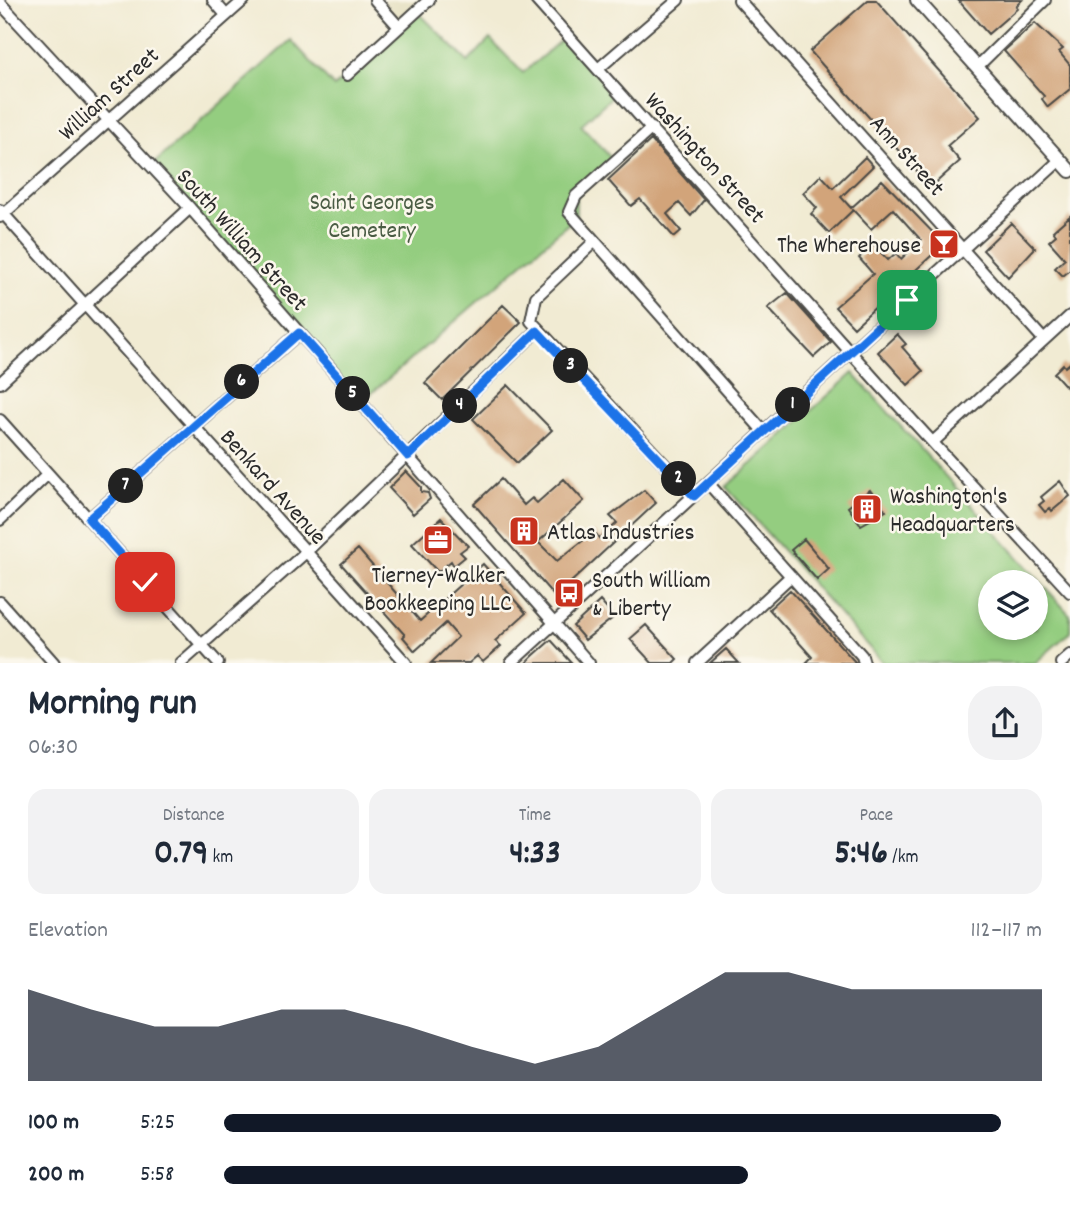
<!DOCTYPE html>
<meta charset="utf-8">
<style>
:root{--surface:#fff;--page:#f2f2f3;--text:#1f2937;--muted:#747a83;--accent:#111827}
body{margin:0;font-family:Dekko,sans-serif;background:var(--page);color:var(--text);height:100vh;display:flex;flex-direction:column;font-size:26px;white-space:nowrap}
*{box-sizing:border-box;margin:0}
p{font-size:23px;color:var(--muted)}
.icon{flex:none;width:38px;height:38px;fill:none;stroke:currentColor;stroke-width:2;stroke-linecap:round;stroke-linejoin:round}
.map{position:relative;height:663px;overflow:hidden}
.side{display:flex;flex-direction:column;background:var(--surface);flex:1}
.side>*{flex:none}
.fabs{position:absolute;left:978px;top:570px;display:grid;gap:14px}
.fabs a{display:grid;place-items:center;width:70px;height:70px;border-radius:50%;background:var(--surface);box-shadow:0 4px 10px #0003;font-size:35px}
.pin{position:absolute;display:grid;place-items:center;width:60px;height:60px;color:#fff;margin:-30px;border-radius:14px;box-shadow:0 4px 10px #0006}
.km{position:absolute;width:35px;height:35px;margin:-18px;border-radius:50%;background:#222;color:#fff;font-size:19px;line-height:35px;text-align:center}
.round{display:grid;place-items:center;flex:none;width:74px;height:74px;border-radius:28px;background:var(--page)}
.headline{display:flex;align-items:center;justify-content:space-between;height:119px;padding:0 28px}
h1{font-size:38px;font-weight:800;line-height:52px}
.figures{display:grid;grid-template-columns:repeat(3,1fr);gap:10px;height:119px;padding:7px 28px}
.figures div{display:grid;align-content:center;border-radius:18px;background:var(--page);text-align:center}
.figures b{font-size:35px;font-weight:800}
.figures small{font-size:19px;font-weight:400}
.figures p{font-size:19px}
.chart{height:196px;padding:14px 28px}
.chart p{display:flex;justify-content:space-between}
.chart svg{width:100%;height:126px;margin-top:7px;fill:var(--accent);opacity:.7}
ul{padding:0 28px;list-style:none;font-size:23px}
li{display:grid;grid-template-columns:112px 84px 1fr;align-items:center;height:52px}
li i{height:18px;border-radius:9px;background:var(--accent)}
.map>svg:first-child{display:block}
</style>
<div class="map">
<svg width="1070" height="663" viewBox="0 0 1070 663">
<rect width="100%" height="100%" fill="#fbf7ec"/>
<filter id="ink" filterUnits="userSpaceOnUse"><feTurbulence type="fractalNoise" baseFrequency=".0143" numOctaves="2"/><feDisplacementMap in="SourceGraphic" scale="14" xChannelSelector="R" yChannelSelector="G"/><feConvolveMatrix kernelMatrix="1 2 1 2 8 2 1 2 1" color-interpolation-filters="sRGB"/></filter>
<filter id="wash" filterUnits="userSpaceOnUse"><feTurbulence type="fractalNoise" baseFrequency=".00686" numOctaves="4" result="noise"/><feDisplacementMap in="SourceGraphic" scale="28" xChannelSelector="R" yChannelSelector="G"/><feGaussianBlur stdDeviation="1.57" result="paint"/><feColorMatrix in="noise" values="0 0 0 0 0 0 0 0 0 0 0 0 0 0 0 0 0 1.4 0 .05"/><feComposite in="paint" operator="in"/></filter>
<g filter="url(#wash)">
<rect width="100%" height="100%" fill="#f1ebd3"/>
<path fill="#e2dcba" d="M375,0H429L399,27Z"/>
<path fill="#94cd80" stroke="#607c56" stroke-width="2" fill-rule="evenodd" d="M417,11L468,62L490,39L523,73L567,35L618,91L581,125L614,161L576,196V217L360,403L150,167L291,40L334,87Z
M853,373L1070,615V632L1035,663H883L726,487ZM990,583H1036V628H990Z"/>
<g id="blocks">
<path fill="#d2a47a" d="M868,0H876L980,117L947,146L960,161L931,187L810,51Z
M958,0H1022L1016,6L1018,8L988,34Z
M1035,23L1063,49L1059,52L1070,65V89L1048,107L1042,99L1044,96L1004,51Z
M651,140L704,200L691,216L679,203L667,214L681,231L674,237L640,199L631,206L608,180Z
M865,157L873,166L841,197L851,208L882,180L944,244L854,327L835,307L873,274L859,258L873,244L888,260L896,253L901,259L921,240L893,209L871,229L853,210L829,233L811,214L817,208L803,193L821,175L833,188Z
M1070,216V270L1063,276L1055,268L1065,259L1049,241L1056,235L1053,231Z
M1011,223L1035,248L1008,277L983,250Z
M787,293L831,342L814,357L768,308Z
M503,305L521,322L442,400L425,383Z
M897,334L906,344L902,347L923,371L908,385L878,352Z
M1070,363V391L1054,373L1063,364L1065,367Z
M508,385L552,430L517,463L473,419Z
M406,471L421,487V492L428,493L430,499L413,514L389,488Z
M501,479L524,505L532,498L537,503L564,479L584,501L538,542L557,561L594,532L600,539L617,523L610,516L644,490L656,503L555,597L474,504Z
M1060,481L1070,496L1052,511L1050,508L1045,512L1039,505L1044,501L1041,497Z
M870,490L886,511L861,525L848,507Z
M441,518L468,546L460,552L465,557L454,566L451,561L438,572L412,544Z
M804,539L829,569L817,580L791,550Z
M358,549L420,621L483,564L526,613L495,641L501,646L483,662L477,656L469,663H431L458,637L446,623L415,651L403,637L405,635L341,564Z
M790,590L856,663H806L812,657L769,609Z
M600,601L614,617L585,640L573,626Z
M646,625L677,659L673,663H652L630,639Z
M551,640L572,663H526L533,656Z
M726,649L739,663H710Z"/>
</g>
</g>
<g filter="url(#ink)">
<use href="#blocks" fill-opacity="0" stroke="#494844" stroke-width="2"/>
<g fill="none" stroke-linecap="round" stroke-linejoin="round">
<g stroke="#494844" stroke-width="14">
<path id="minor" d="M213,0L226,15
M375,0L399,27
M536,0L878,383L1070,592
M739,0L1044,340
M0,3L190,208L589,663
M977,67L1045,0
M598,69L678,0
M347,75L429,0
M652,128L576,196L569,212L764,432
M0,210L406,663
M0,217L244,0
M595,241L536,297L531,321L694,496
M0,383L190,208
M0,420L218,663
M933,442L1070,316
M708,483L862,656L864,663
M89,519L299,333
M0,520L48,474
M0,602L54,663
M181,663L305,553L537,331
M511,663L1060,160
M697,663L791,576
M1061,663L1070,655"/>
</g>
<g stroke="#494844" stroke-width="16">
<path id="tertiary" d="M917,0L1070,171"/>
</g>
<use href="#minor" stroke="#fff" stroke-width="10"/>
<use href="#tertiary" stroke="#fff" stroke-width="12"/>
</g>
</g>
<g fill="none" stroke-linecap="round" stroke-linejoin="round" filter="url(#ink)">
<g stroke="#fff" stroke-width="14">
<path id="route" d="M145,582L89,519L299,333L408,456L537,331L694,496L907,300"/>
</g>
<use href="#route" stroke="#1a73e8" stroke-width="9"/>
</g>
<defs>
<g id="bar-square" transform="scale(1.575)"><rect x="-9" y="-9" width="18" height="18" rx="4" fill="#c8321e" stroke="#fbf7ec"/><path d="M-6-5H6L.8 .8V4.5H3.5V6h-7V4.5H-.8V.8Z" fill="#fff"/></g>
<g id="building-square" transform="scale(1.575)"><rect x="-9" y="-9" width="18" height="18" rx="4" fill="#c8321e" stroke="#fbf7ec"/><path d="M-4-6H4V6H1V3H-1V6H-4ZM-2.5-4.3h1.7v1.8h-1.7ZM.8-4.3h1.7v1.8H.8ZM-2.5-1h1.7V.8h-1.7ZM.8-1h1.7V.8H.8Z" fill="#fff"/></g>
<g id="office-square" transform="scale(1.575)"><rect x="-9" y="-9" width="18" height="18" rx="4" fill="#c8321e" stroke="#fbf7ec"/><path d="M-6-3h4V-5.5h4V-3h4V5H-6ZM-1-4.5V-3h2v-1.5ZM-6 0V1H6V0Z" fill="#fff"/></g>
<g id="bus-square" transform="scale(1.575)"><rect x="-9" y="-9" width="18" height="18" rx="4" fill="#c8321e" stroke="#fbf7ec"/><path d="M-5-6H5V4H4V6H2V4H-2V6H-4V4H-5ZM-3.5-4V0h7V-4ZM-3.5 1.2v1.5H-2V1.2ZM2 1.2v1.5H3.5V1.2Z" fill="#fff"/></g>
</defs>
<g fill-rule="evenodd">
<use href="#bar-square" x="944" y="244"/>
<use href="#building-square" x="867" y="509"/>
<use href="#building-square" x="524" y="531"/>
<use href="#office-square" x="438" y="540"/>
<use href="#bus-square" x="569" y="593"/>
</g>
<g text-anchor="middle" stroke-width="5" stroke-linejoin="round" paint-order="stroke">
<g font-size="24" fill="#2b2b2b" stroke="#fbf7ec">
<text transform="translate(108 93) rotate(-42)" y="8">William Street</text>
<text transform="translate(908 155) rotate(48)" y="8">Ann Street</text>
<text transform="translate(706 157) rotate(48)" y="8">Washington Street</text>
<text transform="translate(243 239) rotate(48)" y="8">South William Street</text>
<text transform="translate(274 486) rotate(48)" y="8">Benkard Avenue</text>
</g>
<g font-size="24" fill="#4a5c44" stroke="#fbf7ec">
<text x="372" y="209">Saint Georges<tspan x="372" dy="28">Cemetery</tspan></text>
</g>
<g font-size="24" fill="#2b2b2b" stroke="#fbf7ec" text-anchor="start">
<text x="921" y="252" text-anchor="end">The Wherehouse</text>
<text x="890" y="503">Washington's<tspan x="890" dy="28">Headquarters</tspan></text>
<text x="547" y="539">Atlas Industries</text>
<text x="438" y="582" text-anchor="middle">Tierney-Walker<tspan x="438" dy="28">Bookkeeping LLC</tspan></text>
<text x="592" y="587">South William<tspan x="592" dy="28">&amp; Liberty</tspan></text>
</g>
</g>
</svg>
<div class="fabs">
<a><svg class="icon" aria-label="layers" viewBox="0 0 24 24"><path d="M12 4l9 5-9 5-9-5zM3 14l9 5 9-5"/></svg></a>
</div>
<div class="pin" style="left:907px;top:300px;background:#1e9e55"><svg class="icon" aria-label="arrive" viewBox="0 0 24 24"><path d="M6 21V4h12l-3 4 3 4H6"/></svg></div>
<div class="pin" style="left:145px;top:582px;background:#d93025"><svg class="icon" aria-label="check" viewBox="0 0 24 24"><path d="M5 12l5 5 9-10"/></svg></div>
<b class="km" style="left:793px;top:405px">1</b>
<b class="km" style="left:679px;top:479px">2</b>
<b class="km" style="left:571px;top:366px">3</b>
<b class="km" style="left:460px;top:406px">4</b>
<b class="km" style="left:353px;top:394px">5</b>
<b class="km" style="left:242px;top:382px">6</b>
<b class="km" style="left:126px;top:486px">7</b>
</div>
<section class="side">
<div class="headline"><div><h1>Morning run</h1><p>06:30</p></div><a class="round"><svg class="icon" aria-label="share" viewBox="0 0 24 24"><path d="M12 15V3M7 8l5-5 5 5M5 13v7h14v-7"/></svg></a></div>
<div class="figures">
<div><p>Distance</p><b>0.79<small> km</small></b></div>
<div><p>Time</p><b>4:33</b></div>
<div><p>Pace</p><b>5:46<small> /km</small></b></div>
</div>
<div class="chart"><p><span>Elevation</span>112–117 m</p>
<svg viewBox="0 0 160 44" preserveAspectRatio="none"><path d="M0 44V12L10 19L20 25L30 25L40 19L50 19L60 25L70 32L80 38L90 32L100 19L110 6L120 6L130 12L140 12L150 12L160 12V44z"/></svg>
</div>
<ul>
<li><b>100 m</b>5:25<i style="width:95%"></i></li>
<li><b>200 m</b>5:58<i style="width:64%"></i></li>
</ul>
</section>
